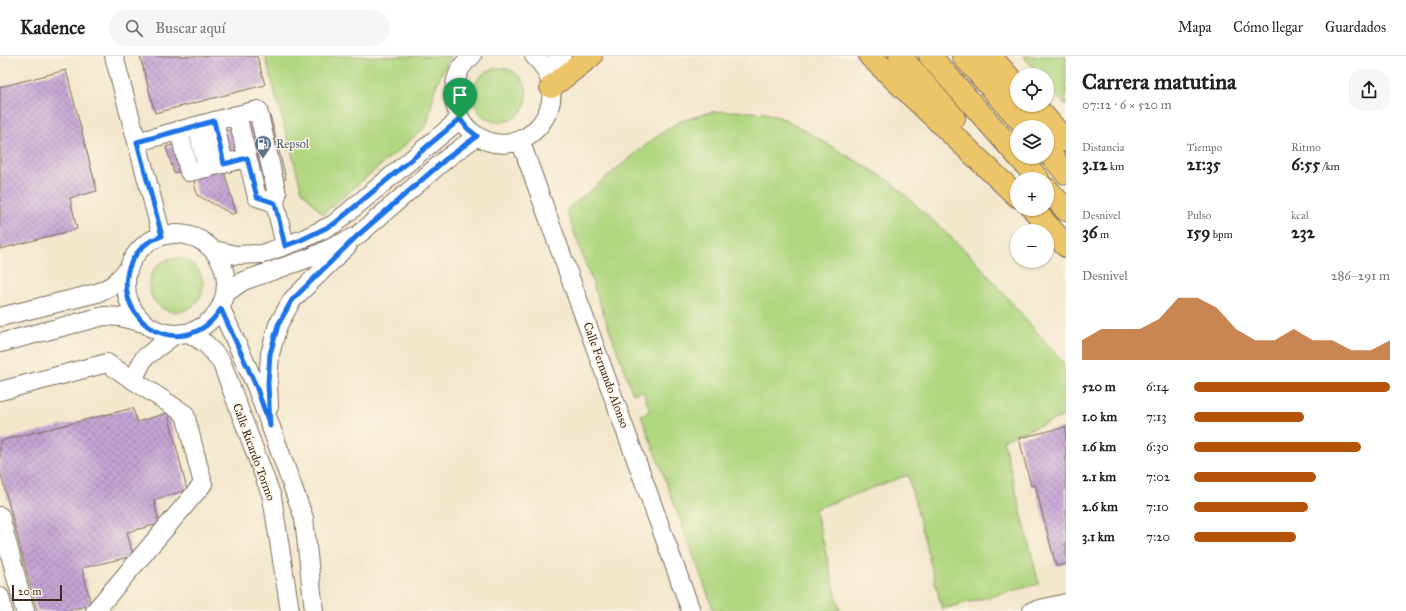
<!DOCTYPE html>
<html lang="es">
<meta charset="utf-8">
<style>
:root{--surface:#fff;--page:#f6f6f6;--text:#202124;--muted:#757577;--line:#e0e0e0;--accent:#b45309}
body{margin:0;font-family:"IM FELL Great Primer",serif;background:var(--page);color:var(--text);height:100vh;display:flex;flex-direction:column;font-size:15px;white-space:nowrap}
*{box-sizing:border-box;margin:0}
p{font-size:13px;color:var(--muted)}
.icon{flex:none;width:22px;height:22px;fill:none;stroke:currentColor;stroke-width:2;stroke-linecap:round;stroke-linejoin:round}
.map{position:relative;flex:1;overflow:hidden}
.drawer{display:flex;flex-direction:column;background:var(--surface);width:340px}
.drawer>*{flex:none}
.tools{position:absolute;left:1010px;top:12px;display:grid;gap:8px}
.tools a{display:grid;place-items:center;width:44px;height:44px;border-radius:50%;background:var(--surface);box-shadow:0 1px 3px #0004;font-size:20px}
.scale{position:absolute;left:12px;bottom:10px;width:50px;box-sizing:border-box;padding-left:4px;border:2px solid #3b2a1e;border-top:0;font-size:11px;line-height:14px;white-space:nowrap;color:#3b2a1e;-webkit-text-stroke:3px #fcf5e5;paint-order:stroke}
.pin{position:absolute;display:grid;place-items:center;width:34px;height:34px;color:#fff;margin:-41px -17px;border-radius:50% 50% 50% 0;rotate:-45deg;box-shadow:0 0 4px #0007}
.pin .icon{rotate:45deg}
.round{display:grid;place-items:center;flex:none;width:42px;height:42px;border-radius:16px;background:var(--page)}
.overview{display:flex;align-items:center;justify-content:space-between;height:68px;padding:0 16px}
h1{font-size:22px;font-weight:800;line-height:30px}
.metrics{display:grid;grid-template-columns:repeat(3,1fr);gap:6px;height:68px;padding:4px 16px}
.metrics div{display:grid;align-content:center}
.metrics b{font-size:17px;font-weight:800}
.metrics small{font-size:11px;font-weight:400}
.metrics p{font-size:11px}
.chart{height:112px;padding:8px 16px}
.chart p{display:flex;justify-content:space-between}
.chart svg{width:100%;height:72px;margin-top:4px;fill:var(--accent);opacity:.7}
ul{padding:0 16px;list-style:none;font-size:13px}
li{display:grid;grid-template-columns:64px 48px 1fr;align-items:center;height:30px}
li i{height:10px;border-radius:5px;background:var(--accent)}
header{display:flex;align-items:center;gap:24px;box-sizing:border-box;height:56px;padding:0 20px;background:var(--surface);border-bottom:1px solid var(--line)}
header strong{font-size:19px}
nav{display:flex;gap:22px;margin-inline-start:auto;font-size:14px}
.search{width:280px;height:36px;background:var(--page);display:flex;align-items:center;gap:10px;box-sizing:border-box;padding:0 14px;border-radius:16px;color:var(--muted);font-size:15px}
main{display:flex;flex:1;min-height:0}
.map>svg:first-child{display:block}
</style>
<header>
<strong>Kadence</strong>
<div class="search"><svg class="icon" aria-label="search" viewBox="0 0 24 24"><circle cx="10" cy="10" r="6"/><path d="M15 15l6 6"/></svg>Buscar aquí</div>
<nav><a>Mapa</a><a>Cómo llegar</a><a>Guardados</a></nav>
</header>
<main>
<div class="map">
<svg width="1066" height="555" viewBox="0 0 1066 555">
<defs>
<pattern id="building-cross-hatch" width="8" height="8" patternUnits="userSpaceOnUse"><rect width="8" height="8" fill="#c4a4d4"/><path d="M0 0l8 8M0 8l8-8" fill="none" stroke="#a086ab"/></pattern>
</defs>
<rect width="100%" height="100%" fill="#fcf5e5"/>
<filter id="ink" filterUnits="userSpaceOnUse"><feTurbulence type="fractalNoise" baseFrequency=".025" numOctaves="2"/><feDisplacementMap in="SourceGraphic" scale="8" xChannelSelector="R" yChannelSelector="G"/><feConvolveMatrix kernelMatrix="1 2 1 2 8 2 1 2 1" color-interpolation-filters="sRGB"/></filter>
<filter id="wash" filterUnits="userSpaceOnUse"><feTurbulence type="fractalNoise" baseFrequency=".012" numOctaves="4" result="noise"/><feDisplacementMap in="SourceGraphic" scale="16" xChannelSelector="R" yChannelSelector="G"/><feGaussianBlur stdDeviation="0.9" result="paint"/><feColorMatrix in="noise" values="0 0 0 0 0 0 0 0 0 0 0 0 0 0 0 0 0 1.4 0 .05"/><feComposite in="paint" operator="in"/></filter>
<g filter="url(#wash)">
<rect width="100%" height="100%" fill="#f3e7cc"/>
<path fill="#b1d781" stroke="#768050" d="M265,0H450L435,32L427,70L323,158L302,135Z
M1023,0H1066V50L1047,28V19H1039Z
M473 39a27 27 0 1 1 54 0a27 27 0 1 1-54 0Z
M735,55L765,57L787,64L890,125L972,201L1066,310V359L1003,384L1039,528L942,553L908,419L815,453L840,555H714L641,359L650,355L643,335L633,338L566,154L656,81L678,66L711,56Z
M149 229a27 27 0 1 1 54 0a27 27 0 1 1-54 0Z"/>
<g id="blocks">
<path fill="url(#building-cross-hatch)" d="M140,0H257L265,29L155,57Z
M66,14L97,135L70,142L77,173L0,193V31Z
M270,59L286,123L263,129L243,66Z
M237,72L243,99L221,105L236,157L232,158L197,139L191,112L174,117L166,91Z
M133,352L137,366L168,357L187,434L154,444L159,468L127,476L133,500L82,512L91,549L65,555H37L0,415V385Z
M1066,371V508L1056,510L1035,429L1031,430L1019,382Z"/>
</g>
</g>
<g filter="url(#ink)">
<use href="#blocks" fill-opacity="0" stroke="#7b6c5b" stroke-width="1"/>
<g fill="none" stroke-linecap="round" stroke-linejoin="round">
<g stroke="#7b6c5b" stroke-width="20">
<path id="minor" d="M114,0L162,180
M472,0C459,9 454,25 454,40C455,55 461,68 473,77C522,115 582,43 534,0
M545,14L562,0
M237,59L258,54L277,138L275,147
M214,65L224,108
M197,70L207,112
M179,74L189,116L247,102
M520,84L691,555
M137,86L237,59L257,141L275,147L285,189
M126 228a50 50 0 1 1 100 0a50 50 0 1 1-100 0Z
M214,194L236,199L262,198L301,184L334,168L460,63
M226,237L243,225L312,201L357,180L446,103L477,80
M221,253L256,330L304,462L314,555
M0,261L97,237L113,229L128,213
M189,277L206,288L221,305L272,441L290,555
M0,287L104,260L120,261L144,267
M133,324L144,302L174,279
M0,335L107,307L185,358L203,428L95,555
M269,351L268,327L270,298L278,269L292,244L348,189
M0,460L25,555
M0,541L3,555
M1032,555L1066,547"/>
</g>
<g stroke="#7b6c5b" stroke-width="24">
<path id="highway" d="M870,0L1017,140
M900,0L954,62
M930,0L1017,99
M963,0L1026,71
M990,0L1017,30
M551,31L591,0
M1034,49L1066,85
M1047,95L1066,117
M1019,101L1038,123
M1047,133L1066,154
M1033,153L1066,190"/>
</g>
<use href="#minor" stroke="#fff" stroke-width="18"/>
<use href="#highway" stroke="#edc569" stroke-width="22"/>
</g>
</g>
<g fill="none" stroke-linecap="round" stroke-linejoin="round" filter="url(#ink)">
<g stroke="#fff" stroke-width="8">
<path id="route" d="M460,63L468,73L477,80L446,103L357,180L292,244L278,269L270,298L268,327L270,370L256,330L221,253C215,261 210,268 201,273C148,302 97,229 146,188C151,184 157,182 162,180L137,86L214,65L224,108L247,102L257,141L275,147L285,190L301,184L334,168Z"/>
</g>
<use href="#route" stroke="#1a73e8" stroke-width="5"/>
</g>
<defs>
<g id="fuel-pin" transform="scale(0.9)"><path d="M0 17L-7.5 6A9.5 9.5 0 1 1 7.5 6Z" fill="#5c6f8a" stroke="#fcf5e5"/><path d="M-5.5-6h7V0h2V4h1.3V-2.5L3-4.5l.8-.8L6-3V5H2.5V1h-1V6h-7ZM-4.2-4.7v3.2H.2V-4.7Z" fill="#fff"/></g>
</defs>
<g fill-rule="evenodd">
<use href="#fuel-pin" x="263" y="88"/>
</g>
<g text-anchor="middle" stroke-width="3" stroke-linejoin="round" paint-order="stroke">
<g font-size="12" fill="#4e5e75" stroke="#fcf5e5" text-anchor="start">
<text x="276" y="92">Repsol</text>
</g>
<g font-size="12" fill="#3b2a1e" stroke="#fcf5e5">
<text transform="translate(606 319) rotate(70)" y="4">Calle Fernando Alonso</text>
<text transform="translate(254 396) rotate(70)" y="4">Calle Ricardo Tormo</text>
</g>
</g>
</svg>
<div class="tools">
<a><svg class="icon" aria-label="locate" viewBox="0 0 24 24"><circle cx="12" cy="12" r="6"/><path d="M12 2v4M12 18v4M2 12h4M18 12h4"/></svg></a>
<a><svg class="icon" aria-label="layers" viewBox="0 0 24 24"><path d="M12 4l9 5-9 5-9-5zM3 14l9 5 9-5"/></svg></a>
<a>+</a>
<a>−</a>
</div>
<div class="scale">20 m</div>
<div class="pin" style="left:460px;top:63px;background:#1e9e55"><svg class="icon" aria-label="arrive" viewBox="0 0 24 24"><path d="M6 21V4h12l-3 4 3 4H6"/></svg></div>
</div>
<section class="drawer">
<div class="overview"><div><h1>Carrera matutina</h1><p>07:12 · 6 × 520 m</p></div><a class="round"><svg class="icon" aria-label="share" viewBox="0 0 24 24"><path d="M12 15V3M7 8l5-5 5 5M5 13v7h14v-7"/></svg></a></div>
<div class="metrics">
<div><p>Distancia</p><b>3.12<small> km</small></b></div>
<div><p>Tiempo</p><b>21:35</b></div>
<div><p>Ritmo</p><b>6:55<small> /km</small></b></div>
</div>
<div class="metrics">
<div><p>Desnivel</p><b>36<small> m</small></b></div>
<div><p>Pulso</p><b>159<small> bpm</small></b></div>
<div><p>kcal</p><b>232</b></div>
</div>
<div class="chart"><p><span>Desnivel</span>286–291 m</p>
<svg viewBox="0 0 160 44" preserveAspectRatio="none"><path d="M0 44V32L10 25L20 25L30 25L40 19L50 6L60 6L70 12L80 25L90 32L100 32L110 25L120 32L130 32L140 38L150 38L160 32V44z"/></svg>
</div>
<ul>
<li><b>520 m</b>6:14<i style="width:100%"></i></li>
<li><b>1.0 km</b>7:13<i style="width:56%"></i></li>
<li><b>1.6 km</b>6:30<i style="width:85%"></i></li>
<li><b>2.1 km</b>7:02<i style="width:62%"></i></li>
<li><b>2.6 km</b>7:10<i style="width:58%"></i></li>
<li><b>3.1 km</b>7:20<i style="width:52%"></i></li>
</ul>
</section>
</main>
